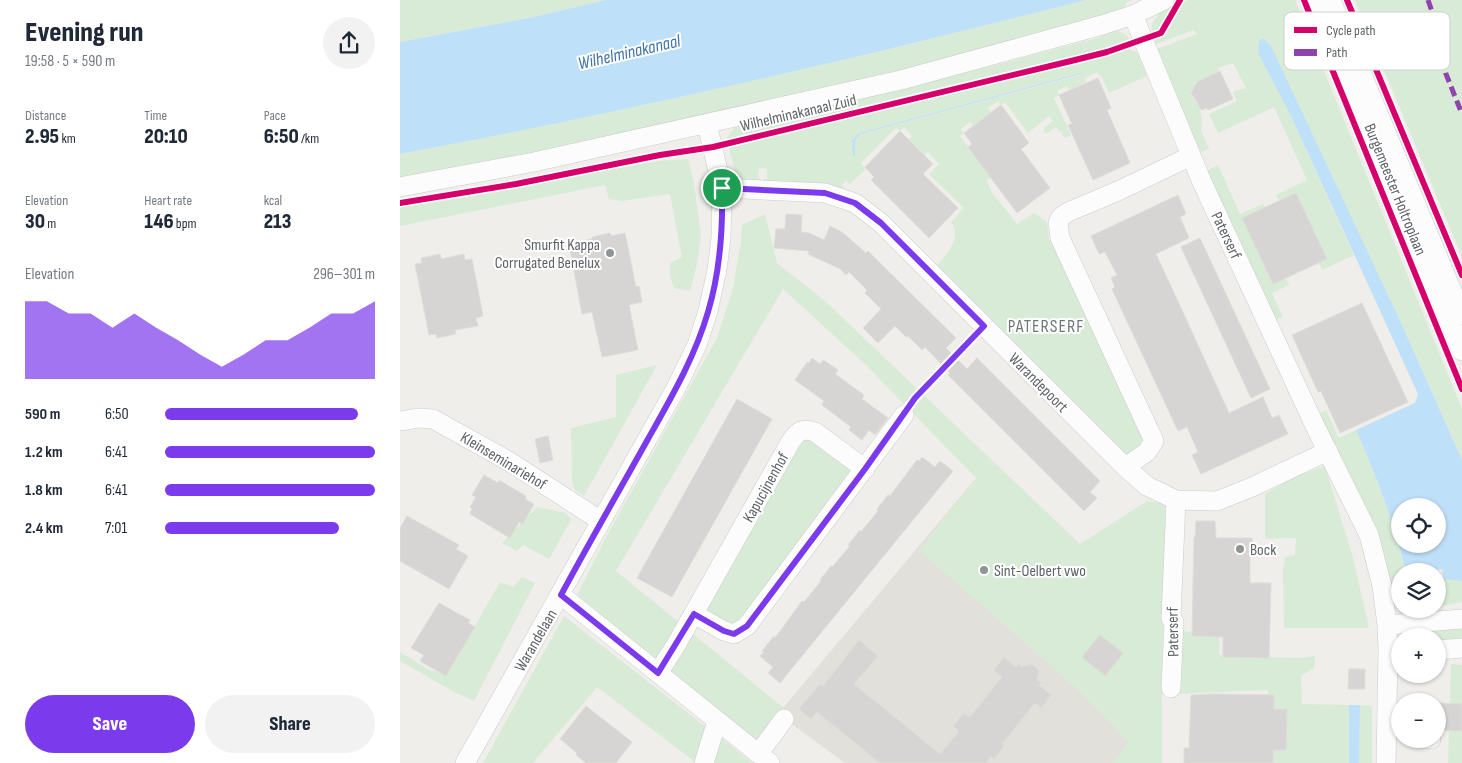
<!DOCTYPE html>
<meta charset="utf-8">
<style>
:root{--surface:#fff;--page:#f2f2f3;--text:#1f2937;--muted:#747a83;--accent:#7c3aed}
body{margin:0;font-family:"Sofia Sans Condensed",sans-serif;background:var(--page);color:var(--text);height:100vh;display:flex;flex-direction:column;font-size:19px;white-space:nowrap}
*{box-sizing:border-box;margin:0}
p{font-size:16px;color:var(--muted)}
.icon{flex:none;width:28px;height:28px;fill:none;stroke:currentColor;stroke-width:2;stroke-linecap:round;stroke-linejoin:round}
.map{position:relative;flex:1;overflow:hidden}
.sheet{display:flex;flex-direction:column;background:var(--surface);width:400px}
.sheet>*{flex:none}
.tools{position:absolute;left:991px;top:498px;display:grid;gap:10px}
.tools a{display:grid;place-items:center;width:55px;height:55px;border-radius:50%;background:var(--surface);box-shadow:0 1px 4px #0004;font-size:25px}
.pin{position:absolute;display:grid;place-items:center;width:42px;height:42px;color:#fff;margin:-21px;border:2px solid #fff;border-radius:50%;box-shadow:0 1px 5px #0007}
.round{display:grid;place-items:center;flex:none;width:52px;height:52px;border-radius:26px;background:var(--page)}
.summary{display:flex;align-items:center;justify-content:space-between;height:85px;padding:0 25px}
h1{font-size:28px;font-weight:800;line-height:38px}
.stats{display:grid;grid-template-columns:repeat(3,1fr);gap:8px;height:85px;padding:5px 25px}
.stats div{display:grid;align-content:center}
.stats b{font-size:21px;font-weight:800}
.stats small{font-size:14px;font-weight:400}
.stats p{font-size:14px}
.chart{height:140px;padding:10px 25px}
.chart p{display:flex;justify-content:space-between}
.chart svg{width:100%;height:90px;margin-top:5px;fill:var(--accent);opacity:.7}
.primary-button{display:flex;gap:10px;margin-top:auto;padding:10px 25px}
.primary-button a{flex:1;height:58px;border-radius:30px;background:var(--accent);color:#fff;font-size:20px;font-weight:800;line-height:58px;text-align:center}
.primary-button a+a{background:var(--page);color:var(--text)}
ul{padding:0 25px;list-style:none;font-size:16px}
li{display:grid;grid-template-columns:80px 60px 1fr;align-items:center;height:38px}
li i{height:12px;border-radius:6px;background:var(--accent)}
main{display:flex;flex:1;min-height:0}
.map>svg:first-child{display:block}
</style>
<main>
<section class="sheet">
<div class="summary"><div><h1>Evening run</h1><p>19:58 · 5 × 590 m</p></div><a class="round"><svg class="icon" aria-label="share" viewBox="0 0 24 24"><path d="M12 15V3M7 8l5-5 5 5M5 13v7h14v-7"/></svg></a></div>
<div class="stats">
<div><p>Distance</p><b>2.95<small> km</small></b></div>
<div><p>Time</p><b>20:10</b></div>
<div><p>Pace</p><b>6:50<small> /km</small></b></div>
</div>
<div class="stats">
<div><p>Elevation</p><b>30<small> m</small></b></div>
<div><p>Heart rate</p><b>146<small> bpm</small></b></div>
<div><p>kcal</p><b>213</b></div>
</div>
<div class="chart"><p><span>Elevation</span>296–301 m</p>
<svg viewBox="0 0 160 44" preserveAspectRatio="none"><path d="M0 44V6L10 6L20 12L30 12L40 19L50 12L60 19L70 25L80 32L90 38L100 32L110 25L120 25L130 19L140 12L150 12L160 6V44z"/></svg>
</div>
<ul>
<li><b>590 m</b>6:50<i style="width:92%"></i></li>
<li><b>1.2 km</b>6:41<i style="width:100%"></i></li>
<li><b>1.8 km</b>6:41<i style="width:100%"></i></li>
<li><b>2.4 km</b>7:01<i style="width:83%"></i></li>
</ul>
<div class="primary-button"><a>Save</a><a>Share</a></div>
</section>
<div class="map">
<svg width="1062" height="763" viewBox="0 0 1062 763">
<rect width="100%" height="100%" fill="#efeeea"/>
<path fill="#e2e0da" d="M576,478L748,763H445L378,714Z"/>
<path fill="#d8ebd6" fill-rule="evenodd" d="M0,0H206L129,18L0,42Z
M686,0H732L726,3L725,9L595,49L260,127L0,180V154C231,111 459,58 686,0Z
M789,0H895L1062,409V460L1002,325L955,227L858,53L891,116L954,255L922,270L888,197L878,201L876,195L907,180L874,107L818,133L809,114L837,101L833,92L846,88L833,63L818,68L819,71L794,83L796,84L792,95L790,94L799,105L802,120L801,130L809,149L797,154L754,50L797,34L794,30L753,45C756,37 763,37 767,30C775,18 775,7 789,0Z
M955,0H1062V257Z
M770,6L772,8L763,27L752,34V24L759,13L758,12Z
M717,30L726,35L730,39L686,54L326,139L335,127L592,66L697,38Z
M730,47L731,51H735L738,54L747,76L709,93L701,75L699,76L697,72L685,78L686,82L670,90L667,86L657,91L659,95L654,98L671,135L665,138L662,134L663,132L661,131L660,132L656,127L646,134L644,131V128L653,121L649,116L628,133L605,102L601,105L598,101L588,108L591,113L573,126L570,122L561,129L564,133L560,136L591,178L587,181L591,191L617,224L634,213L647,222L649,240L656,244L743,432L745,443L727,455L722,454L536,267C546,254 563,239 551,222L564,208L529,174L539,164L528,152L524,155L509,139L512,136L504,127L500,131L496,128L461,163L466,169L450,184L446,181L442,185L445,189L443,191L363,182L364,179H367V169L359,168L358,178L361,179V182L337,180L329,148L331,146L691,60ZM681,73V75L460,134L455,141V155H453L452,145L459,133Z
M288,159L294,183L301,235L297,264L290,291L274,288L270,276V263L282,257L270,194L222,201L209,199L205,185L0,226V206L258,161Z
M818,165L840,214L863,204L865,207L856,212L889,285L872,293L883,317L872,321L804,172Z
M365,214L377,263L424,300L680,544L747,501L767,504L762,666V763H712L729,742L677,689L519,550L576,478L466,365L383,289L216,571L281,624L255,662L176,598L204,541L317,338L333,288L341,242L342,225Z
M257,365L184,496L175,490L172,483L171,428L216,417V375Z
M926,410L939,438L956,430C977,477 993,522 1006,571H1000V600L996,590L990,591L916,415Z
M406,437L455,472L340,624L333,627L309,614L304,602L398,440Z
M925,466L953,558L969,628H884L883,572L885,557L895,555L896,538L865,539V494L894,477Z
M137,507L166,513L171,520L149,559L123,545L117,551L102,543Z
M122,577L135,583L74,701L54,692L0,661V652L30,670L48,674L100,582L113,587Z
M1044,579L1062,581V602L1043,606L1040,588Z
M164,616L306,727L295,762L197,687L133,763H83Z
M1062,624V642L1038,643V636H1010L1015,630Z
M288,630L384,708L355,744L267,671Z
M778,631L820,633L819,655L900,658L915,656L914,668L901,676L902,704L949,705V763H869L868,690L776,694Z
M1051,664L1062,665V763H1048Z
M960,705L972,706V763H959Z
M319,736L352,763H311Z"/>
<path fill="#bfe0f9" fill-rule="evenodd" d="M206,0H686C459,58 231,111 0,154V42L129,18Z
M863,38L871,46L1002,325L1062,460V581L1044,579L1042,569L1026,571H1006C993,521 977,477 956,430L1015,403L1018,394L891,116L858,53L859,41ZM1038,506V544H1000V506Z
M681,73L682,74L460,134L455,141V156H453L452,141L459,133Z
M949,705H960L959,763H949Z"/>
<path fill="#d6d5d3" stroke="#deddd9" d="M820,71L833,99L808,110L807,108L801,110L796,100L791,94L797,82Z
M698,78L711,108L707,110L730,163L693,180L668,125L672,124L659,95Z
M601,105L629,143L621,149L650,188L617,213L568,147L572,144L564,133Z
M500,131L533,164L523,174L558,208L529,238L471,180L474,177L465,167Z
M896,193L927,259L873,284L842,218Z
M778,195L786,214L780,217L789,238L756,254L787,321L829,413L863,397L872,418L879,415L888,434L801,474L792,455L798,452L787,427L778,431L712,289L715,287L711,278L717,275L705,252L699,254L691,236Z
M386,214L402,215L401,232L409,233L424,240L430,226L442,232L466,253L468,251L556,338L546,348L567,369L577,358L700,481L690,492L697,498L684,511L548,375L550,373L525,347L522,350L508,336L506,337L495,326L478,343L463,328L481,309L465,293L467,290L449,272L446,275L440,269L408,254L409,251L374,248L376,229H385Z
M210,233L211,236L225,233L236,287L239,286L242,302L229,305L238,350L202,357L192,312L182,314L169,244L192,239V237Z
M800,238L870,389L851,398L781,247Z
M40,254L41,259L64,254L65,260L72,259L83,316L76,318L78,326L55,330L56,334L37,338L36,334L29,335L15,264L22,263L21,258Z
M962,303L1008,402L940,433L921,391L918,392L892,335Z
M412,358L420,364L423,360L438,370L435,374L464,395L462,399L488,418L475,435L469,430L462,440L449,430L451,427L422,405L424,401L395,380L407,362L409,363Z
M337,399L372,419L272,597L237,578Z
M148,436L153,460L140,463L135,439Z
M522,457L535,467L540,461L553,471L380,683L368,673L373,667L360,656L364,652L362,651L374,636L375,638L402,601L404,602L421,581L420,580L431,566L432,567L450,546L448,545L460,530L461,532L478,511L477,509L488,495L490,496L517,460L519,461Z
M84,475L98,483L99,480L126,496L125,499L134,504L123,524L119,522L110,538L70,514L72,509L70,507L76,497L72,495Z
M7,516L59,545L56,549L68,556L49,589L0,561V528Z
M796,521H815L816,538H852L853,552L850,553V583H871L869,658L823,657V637L792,636L794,537H795Z
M39,603L70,620L68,623L75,627L46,676L20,661L24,655L11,648Z
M700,635L723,653L705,676L682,657Z
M459,640L478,656L454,684L540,754L559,731L553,726L564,713L570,717L602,677L594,670L604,657L616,667L618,664L622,667L631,664L639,670L637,680L641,683L639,685L651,695L641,708L635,703L602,744L605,745L594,759L591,756L586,763H480L417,712L411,719L399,709L420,684L423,686Z
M949,669H965V689H948Z
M810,694L874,695V709H887L886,750H873V763H784V748H789L791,695Z
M1038,703L1062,704V731L1038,730Z
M186,706L232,742L216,763H186L176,755L177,753L160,739Z"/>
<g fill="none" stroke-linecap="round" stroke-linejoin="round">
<g stroke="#cbcccc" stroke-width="20">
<path id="minor" d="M916,0L1062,351
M931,0L1062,315
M733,15L802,182L915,426L969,535L982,586L987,625L988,651L986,763
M791,156L718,191L668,212L661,217L658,223L660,238L754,441L747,452L725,467L747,486L776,500L817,501L852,487L928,451
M0,187L134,162L501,80L702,25L733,15L764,0
M322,188L425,193L455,203L481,223L725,467
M0,421L19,418L33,419L110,462L201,521
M161,595L370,763
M294,614L324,631L334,634L347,626L504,415
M987,625L1062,619
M1038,650L1062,648
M258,673L276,645L391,441C398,431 402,428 415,432L465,469
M771,688L774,622L771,618L776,500
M1016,739H1031
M359,753L384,719
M65,763L276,388L297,345L308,311L317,270L321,238L322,188L307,124
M304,763L317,721"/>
</g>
<use href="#minor" stroke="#fdfcfc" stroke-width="19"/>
<path stroke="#8e44ad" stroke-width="5" stroke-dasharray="10 5" stroke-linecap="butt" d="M1028,0L1037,26L1046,74L1062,114"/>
<g stroke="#fff" stroke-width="9">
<path id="cycleway" d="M904,0L1062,389
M947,0L1062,275
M0,203L116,184L260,155L313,147L671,61L707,52L761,33L780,0
M504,415L515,398L584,326"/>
</g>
<use href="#cycleway" stroke="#d6006c" stroke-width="6"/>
</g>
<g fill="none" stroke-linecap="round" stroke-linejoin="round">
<g stroke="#fff" stroke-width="10">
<path id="route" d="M322,188L425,193L455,203L481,223L584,326L515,398L465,469L347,626L334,634L324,631L294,614L258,673L161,595C189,543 219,491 248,439C271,398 295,357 308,312C320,272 323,229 322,188Z"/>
</g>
<use href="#route" stroke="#7c3aed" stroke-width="6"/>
</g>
<g fill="#919496" stroke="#fff" stroke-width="2">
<circle cx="210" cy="253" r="5"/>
<circle cx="840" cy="549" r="5"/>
<circle cx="584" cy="570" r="5"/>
</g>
<g text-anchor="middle" stroke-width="4" stroke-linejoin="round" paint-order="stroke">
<g font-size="16" fill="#5f6368" stroke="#fff">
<text transform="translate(398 112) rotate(-13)" y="6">Wilhelminakanaal Zuid</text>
<text transform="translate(996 189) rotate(68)" y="6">Burgemeester Holtroplaan</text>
<text transform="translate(827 235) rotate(65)" y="6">Paterserf</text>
<text transform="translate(639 382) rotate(45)" y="6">Warandepoort</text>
<text transform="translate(104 460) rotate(31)" y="6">Kleinseminariehof</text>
<text transform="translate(365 487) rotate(-61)" y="6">Kapucijnenhof</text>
<text transform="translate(772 632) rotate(-91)" y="6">Paterserf</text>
<text transform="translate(135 640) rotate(-60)" y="6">Warandelaan</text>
</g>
<g font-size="16" fill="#5f6368" stroke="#fff" text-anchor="start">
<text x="200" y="250" text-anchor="end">Smurfit Kappa<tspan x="200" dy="18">Corrugated Benelux</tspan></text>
<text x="850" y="555">Bock</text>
<text x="594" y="576">Sint-Oelbert vwo</text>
</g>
<g font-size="18" font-style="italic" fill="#4174aa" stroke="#fff">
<text transform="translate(229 52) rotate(-13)" y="6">Wilhelminakanaal</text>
</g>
<g font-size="18" letter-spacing="1" fill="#70757a" stroke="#fff">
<text x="646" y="332">PATERSERF</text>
</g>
</g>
<rect x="884" y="12" width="166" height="58" rx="8" fill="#fff" stroke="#cfd0d2" stroke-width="1"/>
<rect x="894" y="27" width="23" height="6" fill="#d6006c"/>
<rect x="894" y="49" width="23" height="7" fill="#8e44ad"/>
<g font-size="14" fill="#5f6368">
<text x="926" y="35">Cycle path</text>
<text x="926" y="57">Path</text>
</g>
</svg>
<div class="tools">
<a><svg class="icon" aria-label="locate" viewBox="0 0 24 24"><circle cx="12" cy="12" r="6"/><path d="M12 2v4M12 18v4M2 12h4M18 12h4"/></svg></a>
<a><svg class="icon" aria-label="layers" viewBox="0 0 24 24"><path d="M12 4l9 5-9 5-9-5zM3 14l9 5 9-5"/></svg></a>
<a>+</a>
<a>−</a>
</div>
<div class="pin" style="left:322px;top:188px;background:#1e9e55"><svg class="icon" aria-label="arrive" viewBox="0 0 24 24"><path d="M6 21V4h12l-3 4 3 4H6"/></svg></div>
</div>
</main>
